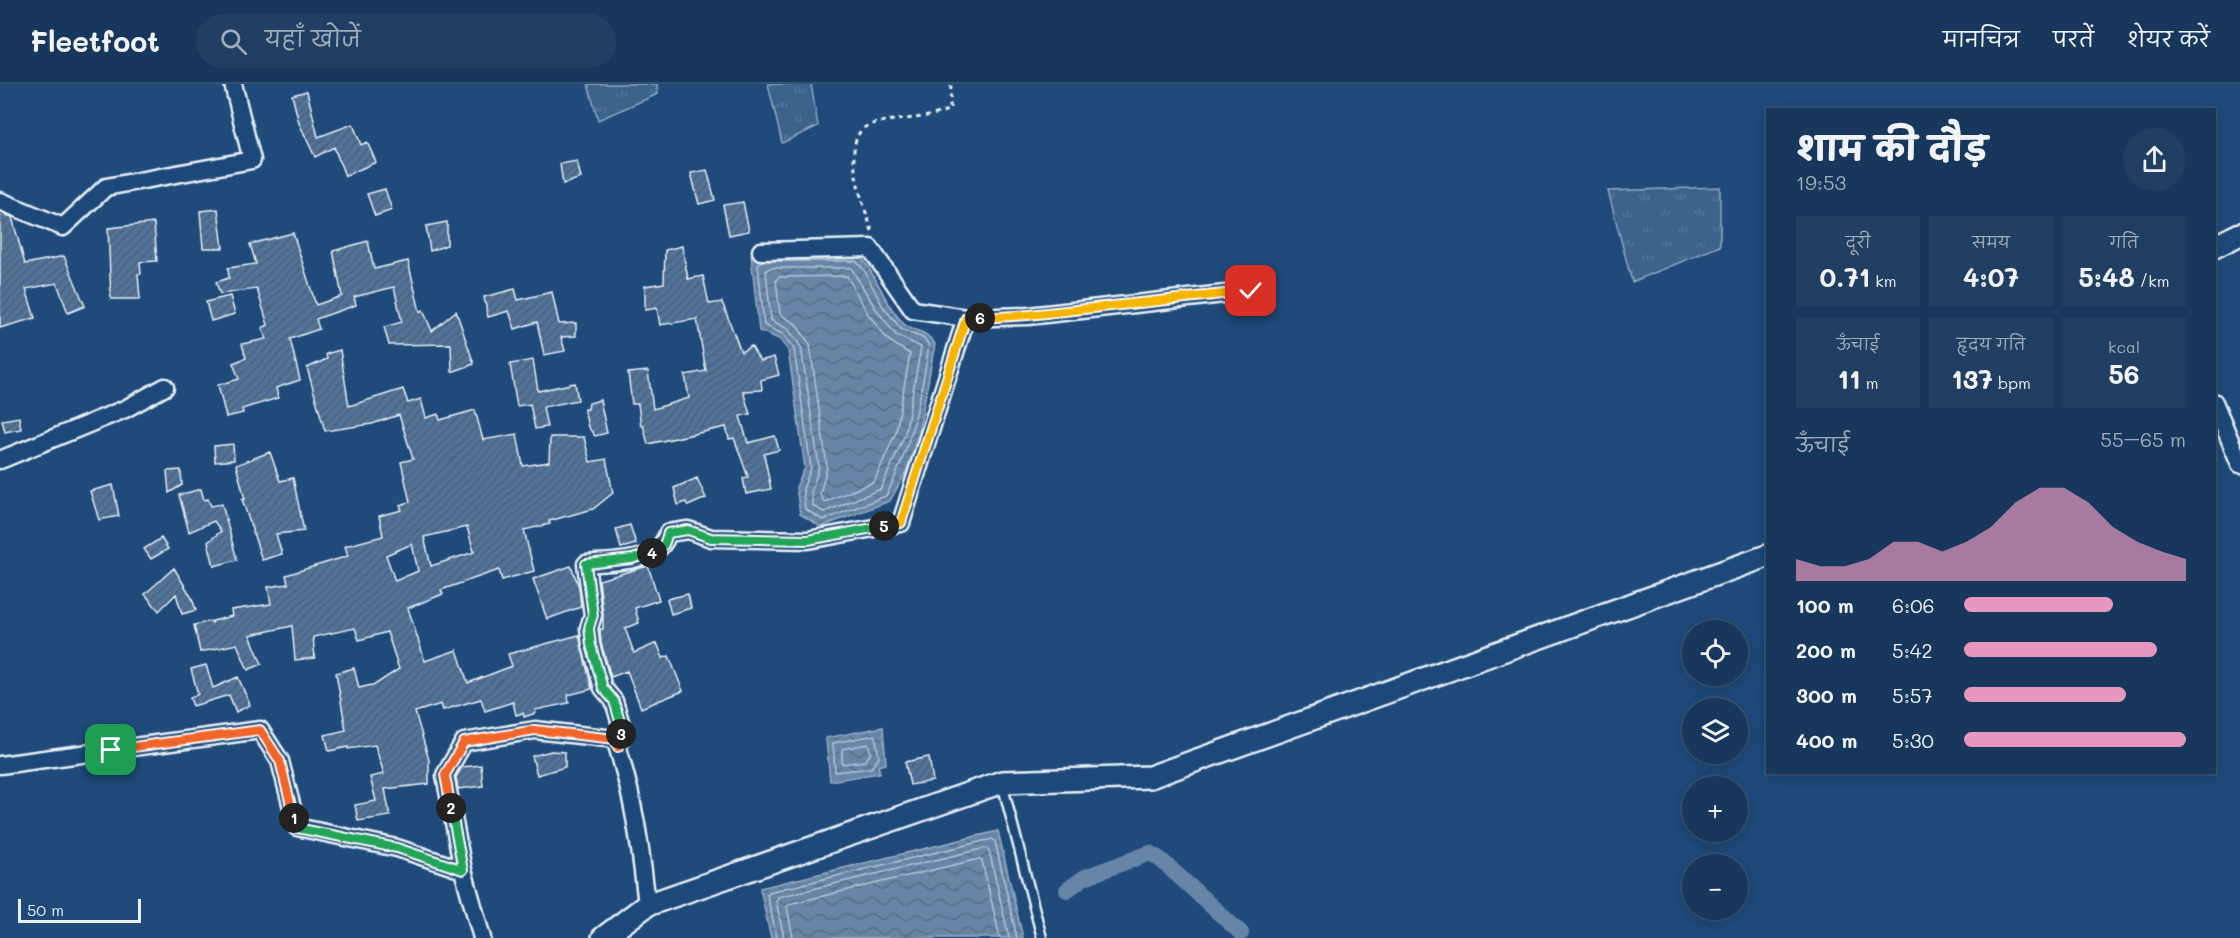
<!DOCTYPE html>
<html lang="hi">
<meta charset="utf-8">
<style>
:root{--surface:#17385c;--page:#203f62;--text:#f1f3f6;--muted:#9eacbb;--line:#365272;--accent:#e797bd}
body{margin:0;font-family:Mali,"Playpen Sans Deva",sans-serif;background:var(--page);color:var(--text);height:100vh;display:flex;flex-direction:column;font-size:22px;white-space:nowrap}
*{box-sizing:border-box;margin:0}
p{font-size:20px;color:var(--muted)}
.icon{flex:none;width:33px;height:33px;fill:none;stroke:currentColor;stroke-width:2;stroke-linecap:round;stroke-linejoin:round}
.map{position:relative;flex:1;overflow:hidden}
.details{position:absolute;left:1766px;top:24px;width:450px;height:666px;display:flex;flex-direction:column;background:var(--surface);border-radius:0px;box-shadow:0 3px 15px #0003,0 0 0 2px var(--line)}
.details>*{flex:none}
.tools{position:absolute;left:1682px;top:536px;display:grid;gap:12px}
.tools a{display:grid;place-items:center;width:66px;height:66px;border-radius:50%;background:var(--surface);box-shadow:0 3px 15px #0003,0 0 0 2px var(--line);font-size:30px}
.scale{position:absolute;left:18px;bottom:15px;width:123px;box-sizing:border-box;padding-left:6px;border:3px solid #e8f1f8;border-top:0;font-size:16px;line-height:21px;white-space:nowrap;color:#e8f1f8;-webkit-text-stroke:4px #1f4a7a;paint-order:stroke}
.pin{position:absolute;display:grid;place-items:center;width:51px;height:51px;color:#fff;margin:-26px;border-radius:12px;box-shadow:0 3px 9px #0006}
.km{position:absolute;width:30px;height:30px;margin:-15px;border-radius:50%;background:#222;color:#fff;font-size:16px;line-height:30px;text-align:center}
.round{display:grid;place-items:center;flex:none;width:63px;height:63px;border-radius:32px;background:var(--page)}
.summary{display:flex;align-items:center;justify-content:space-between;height:102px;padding:0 30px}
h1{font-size:33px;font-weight:800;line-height:45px}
.figures{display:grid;grid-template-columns:repeat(3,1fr);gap:9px;height:102px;padding:6px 30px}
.figures div{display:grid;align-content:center;border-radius:0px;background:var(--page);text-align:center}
.figures b{font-size:26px;font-weight:800}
.figures small{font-size:16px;font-weight:400}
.figures p{font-size:16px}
.chart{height:168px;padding:12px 30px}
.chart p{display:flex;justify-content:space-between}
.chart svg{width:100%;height:108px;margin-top:6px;fill:var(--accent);opacity:.7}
ul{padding:0 30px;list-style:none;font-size:20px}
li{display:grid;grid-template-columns:96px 72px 1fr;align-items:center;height:45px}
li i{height:15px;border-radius:8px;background:var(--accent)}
header{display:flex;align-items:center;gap:36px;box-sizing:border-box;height:84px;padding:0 30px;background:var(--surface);border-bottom:2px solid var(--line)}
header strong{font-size:28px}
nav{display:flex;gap:33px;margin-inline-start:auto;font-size:21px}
.search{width:420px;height:54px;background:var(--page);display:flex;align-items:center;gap:15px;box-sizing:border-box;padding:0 21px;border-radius:33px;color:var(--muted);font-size:22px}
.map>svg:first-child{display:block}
</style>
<header>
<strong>Fleetfoot</strong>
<div class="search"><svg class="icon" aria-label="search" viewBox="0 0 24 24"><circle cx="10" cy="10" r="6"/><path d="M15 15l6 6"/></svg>यहाँ खोजें</div>
<nav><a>मानचित्र</a><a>परतें</a><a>शेयर करें</a></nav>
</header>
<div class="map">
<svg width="2240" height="854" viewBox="0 0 2240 854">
<defs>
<pattern id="grass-tufts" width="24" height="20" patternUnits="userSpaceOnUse" patternTransform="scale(1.5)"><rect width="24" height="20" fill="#3c628c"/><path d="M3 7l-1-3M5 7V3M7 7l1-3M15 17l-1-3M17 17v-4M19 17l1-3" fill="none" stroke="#58799d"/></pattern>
<pattern id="water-waves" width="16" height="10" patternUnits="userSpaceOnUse" patternTransform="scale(1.5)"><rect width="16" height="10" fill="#6685a7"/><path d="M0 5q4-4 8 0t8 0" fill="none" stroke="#596d82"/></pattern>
<pattern id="building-hatch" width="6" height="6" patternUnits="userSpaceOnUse" patternTransform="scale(1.5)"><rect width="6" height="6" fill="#517399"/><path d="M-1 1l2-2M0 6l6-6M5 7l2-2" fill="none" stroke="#4c5e72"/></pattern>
</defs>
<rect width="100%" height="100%" fill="#1f4a7a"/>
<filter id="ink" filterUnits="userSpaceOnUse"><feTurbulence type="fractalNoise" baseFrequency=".0167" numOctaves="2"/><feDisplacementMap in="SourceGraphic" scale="12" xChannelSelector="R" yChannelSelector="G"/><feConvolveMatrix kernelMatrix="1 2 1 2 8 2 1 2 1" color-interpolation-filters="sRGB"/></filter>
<g filter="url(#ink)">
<path fill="url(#grass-tufts)" stroke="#92aac2" stroke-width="1.5" d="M588,0H657L658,10L598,36Z
M768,0H811L818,42L782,59Z
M1720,103V162L1632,198L1608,107Z"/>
<path fill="url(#water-waves)" stroke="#9ab0c7" stroke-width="1.5" d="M751,171L860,172C878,192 884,220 904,240C915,250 922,242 935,260L918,353L906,388L890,417L821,443L800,430L796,403L805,384L788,266L779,255L759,247Z
M883,643L886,680L878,682L880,689L830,697L826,654Z
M998,747L1023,854H771L760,804Z"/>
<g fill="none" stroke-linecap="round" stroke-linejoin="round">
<path stroke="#b4c6d8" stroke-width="1.5" d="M762,177L758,180L764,241L783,250L794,265L811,384L803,405L805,425L823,436L886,412C911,364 921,314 929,261L923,254L902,246L882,221L864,186L856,177H766
M769,184H851L876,225L896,251L921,263L905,350L881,405L824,428L813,422L811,408L819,383L801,263L788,245L771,236L766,187Z
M847,192L868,230L888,256L910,270L896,348L874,398L824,418L820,410L827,383L810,261L796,240L780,230L776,196L779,193Z
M875,651L879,673L871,684L835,688L833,659Z
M868,660L871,669L865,677L842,680V665Z
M777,854L767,811L769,808L992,755L995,757L1017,854
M784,854L776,817L778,813L986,764L989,766L1009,854
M793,854L787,823L789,820L979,775L982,777L1000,854"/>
<path stroke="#6685a7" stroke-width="16" d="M1067,806L1085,793L1150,769L1161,776L1241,849"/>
</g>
<path fill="url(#building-hatch)" stroke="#e8f1f8" stroke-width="1.5" fill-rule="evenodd" d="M307,7L318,53L353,40L361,61L367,58L376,78L345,92L334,63L315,73L299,39L292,11Z
M577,77L581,94L563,100L560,80Z
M707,86L715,116L699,120L691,89Z
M385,105L392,126L375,132L367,110Z
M743,118L749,147L729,151L723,121Z
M218,125L223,164H203L200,127Z
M6,131L12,133L25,180L64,172L85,222L68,229L57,199L26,205L35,234L0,244V132Z
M447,138V161L430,167L426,142Z
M154,139L157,177L140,178L141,190H138L140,215H111L108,144Z
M293,149L316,221L342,212L333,167L368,157L374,185L408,177L420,228L423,226L432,247L456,227L474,280L452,288L451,260L389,261L384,243L402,238L394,203L354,213L356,221L316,235L319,245L290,255L300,296L276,304L278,314L242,325L243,329L226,333L218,301L239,295L233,279L246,274L242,260L266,255L262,244L268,241L257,205L220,210L216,198L229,194L228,184L256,180L250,160Z
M682,162L688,195L703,192L709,220L722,218L741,268L751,262L760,277L774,273L779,291L761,296L762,306L743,307L750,330L740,332L748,359L775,352L779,366L764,370L771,405L746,410L743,394L748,393L734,354L729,355L726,343L648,360L643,341L641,342L638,320H632L628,289L648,287L653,325L689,314L685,291L706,287L697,235L660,241L657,224L645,226V202L664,199L665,166Z
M515,205L518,216L552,208L559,240L576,239V252L561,253L565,267L544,271L537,238L515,245L509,227L488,233L484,213Z
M230,212L235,230L211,237L206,218Z
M340,266L349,322L403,305L408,319L421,315L426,334L438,330L440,336L475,326L483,356L517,350L523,382L549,378L550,353H584L590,378L606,375L613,409L593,425L549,437L550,440L524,446L534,487L502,496L499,486L441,506L443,510L408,524L425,577L457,566L468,599L512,582L508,570L579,551L592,605L568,611L569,619L535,626L536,629L524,633L523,629L516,631L513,618L485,627L481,615L443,626L441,620L415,628L429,676V700L385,705L390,732L358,737L355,721L376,717L370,693L384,690L375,661L348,665V663L329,667L325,651L346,646L336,589L354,584L359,604L376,600L399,585L387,548L359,556L355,544L313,553L315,574L295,576L292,542L250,551L262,580L248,586L237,560L200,568L194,541L211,537L212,539L213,537L232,532L231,526L271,520L268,503L288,500L286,491L348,472L345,462L383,452L379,432L402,426L400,421L410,418L401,378L413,375L399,331L372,340L325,347L307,284L327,275L326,270ZM467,443L474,468L431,482L424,453ZM412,460L418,487L395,497L386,471Z
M533,276L538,307L575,299L578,316L543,323L547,343L535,345L530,320L517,322L510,280Z
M600,316L607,349L595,352L588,343L584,325H588L589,319Z
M19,333L21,345L5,348L2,336Z
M233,360L234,376L215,378L214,362Z
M270,368L280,397L293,394L304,447L276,450L282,470L262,476L242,415H245L236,381Z
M181,386L182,401L169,409L167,387Z
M697,394L706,414L688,422L686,418L678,421L674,404Z
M113,401L119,432L99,436L90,407Z
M201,405L204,416L208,415L211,422L222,420L237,476L214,482L208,458L221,447L214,437L189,448L179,411Z
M630,441L636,460L621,464L616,445Z
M161,454L168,465L151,475L144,465Z
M571,482L579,503L581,523L547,535L533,495Z
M648,482L659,516L635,524L639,539L625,544L634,569L657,559L663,574L669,572L683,607L641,624L627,587L611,593L601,559L600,545H603V530L599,496Z
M174,484L192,514L196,526L182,530L176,510L159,527L145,510Z
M688,510L691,524L671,530L667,515Z
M206,581L213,604L238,593L250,621L236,628L229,611L193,622L190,614L198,610L191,585Z
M551,667L565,668V683L537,691L532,672Z
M929,673L933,697L910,701L905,678Z
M481,681L483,702L458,705L456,693L462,683Z"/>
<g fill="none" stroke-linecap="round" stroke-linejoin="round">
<g stroke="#e8f1f8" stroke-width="13">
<path id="service" d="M1002,699L1042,854"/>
</g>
<g stroke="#e8f1f8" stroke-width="21">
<path id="minor" d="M0,117L63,143L106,103L252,76L233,0
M761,167L870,164L913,226L966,234
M2214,318L2240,380
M0,376L125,325L165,303
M618,663L622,644L614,617L603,604L591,561L589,544L593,531L586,480C613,477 659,480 668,449L688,446L711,454L808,456L901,439L966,234L1028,232L1251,207
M0,681L260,646L280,677L297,743L397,764L463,786L445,691L464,658L535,646L615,655C634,714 640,759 647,821
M463,786L482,854"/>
</g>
<g stroke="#e8f1f8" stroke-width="26">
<path id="tertiary" d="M2214,163L2240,150
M603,854L647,821L1002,698L1150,693L1767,472"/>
</g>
<path stroke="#e8f1f8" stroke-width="3" stroke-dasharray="4.5 4.5" stroke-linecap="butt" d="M872,147C865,124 835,50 872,40C898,33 924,37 950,25L951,0"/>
<use href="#service" stroke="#1f4a7a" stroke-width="8"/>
<use href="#minor" stroke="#1f4a7a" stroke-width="16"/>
<use href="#tertiary" stroke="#1f4a7a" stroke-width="21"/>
</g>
</g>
<g fill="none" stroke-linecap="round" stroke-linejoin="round" filter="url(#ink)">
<g stroke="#fff" stroke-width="12">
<path id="split-1" d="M111,666L260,646L280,677L294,734"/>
</g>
<g stroke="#fff" stroke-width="12">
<path id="split-2" d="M294,734L297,744L397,764L463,786L451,724"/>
</g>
<g stroke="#fff" stroke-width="12">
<path id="split-3" d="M451,724L445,691L464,658L535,646L615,655L618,663L621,650"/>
</g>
<g stroke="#fff" stroke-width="12">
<path id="split-4" d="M621,650L622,644L614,617L603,604L591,561L589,544L593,531L586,480L632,475L652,469"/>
</g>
<g stroke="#fff" stroke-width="12">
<path id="split-5" d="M652,469L664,461L668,449L688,446L711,454L808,456L884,442"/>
</g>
<g stroke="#fff" stroke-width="12">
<path id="split-6" d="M884,442L901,439L966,234H980"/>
</g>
<g stroke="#fff" stroke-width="12">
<path id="split-7" d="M980,234L1028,231L1251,207"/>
</g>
<use href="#split-1" stroke="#f0652b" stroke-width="8"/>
<use href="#split-2" stroke="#22a559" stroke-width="8"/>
<use href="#split-3" stroke="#f0652b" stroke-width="8"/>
<use href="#split-4" stroke="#22a559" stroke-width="8"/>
<use href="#split-5" stroke="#22a559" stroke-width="8"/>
<use href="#split-6" stroke="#f5b400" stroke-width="8"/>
<use href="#split-7" stroke="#f5b400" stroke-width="8"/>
</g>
</svg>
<div class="tools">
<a><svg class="icon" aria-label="locate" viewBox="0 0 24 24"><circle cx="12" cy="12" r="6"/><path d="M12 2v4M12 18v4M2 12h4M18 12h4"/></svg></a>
<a><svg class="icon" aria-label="layers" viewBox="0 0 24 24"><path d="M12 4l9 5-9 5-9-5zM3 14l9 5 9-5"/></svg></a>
<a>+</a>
<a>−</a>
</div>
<div class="scale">50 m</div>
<div class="pin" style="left:111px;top:666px;background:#1e9e55"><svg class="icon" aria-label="arrive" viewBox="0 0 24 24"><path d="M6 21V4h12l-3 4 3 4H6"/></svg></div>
<div class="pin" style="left:1251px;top:207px;background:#d93025"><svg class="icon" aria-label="check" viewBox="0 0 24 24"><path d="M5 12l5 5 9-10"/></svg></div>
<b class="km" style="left:294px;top:734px">1</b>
<b class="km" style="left:451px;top:724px">2</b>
<b class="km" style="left:621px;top:650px">3</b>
<b class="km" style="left:652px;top:469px">4</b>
<b class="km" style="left:884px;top:442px">5</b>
<b class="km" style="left:980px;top:234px">6</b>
<section class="details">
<div class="summary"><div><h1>शाम की दौड़</h1><p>19:53</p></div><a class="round"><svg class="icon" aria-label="share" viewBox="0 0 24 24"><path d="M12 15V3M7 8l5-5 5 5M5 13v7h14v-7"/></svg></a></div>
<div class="figures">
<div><p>दूरी</p><b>0.71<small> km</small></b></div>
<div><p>समय</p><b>4:07</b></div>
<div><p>गति</p><b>5:48<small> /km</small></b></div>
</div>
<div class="figures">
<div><p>ऊँचाई</p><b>11<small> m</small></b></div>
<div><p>हृदय गति</p><b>137<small> bpm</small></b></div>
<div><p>kcal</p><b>56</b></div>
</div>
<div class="chart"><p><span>ऊँचाई</span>55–65 m</p>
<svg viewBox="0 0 160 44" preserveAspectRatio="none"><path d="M0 44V35L10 38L20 38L30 35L40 28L50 28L60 32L70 28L80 22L90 12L100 6L110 6L120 12L130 22L140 28L150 32L160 35V44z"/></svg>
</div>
<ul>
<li><b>100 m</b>6:06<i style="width:67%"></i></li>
<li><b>200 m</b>5:42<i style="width:87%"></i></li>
<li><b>300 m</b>5:57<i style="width:73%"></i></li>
<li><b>400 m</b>5:30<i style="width:100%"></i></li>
</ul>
</section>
</div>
